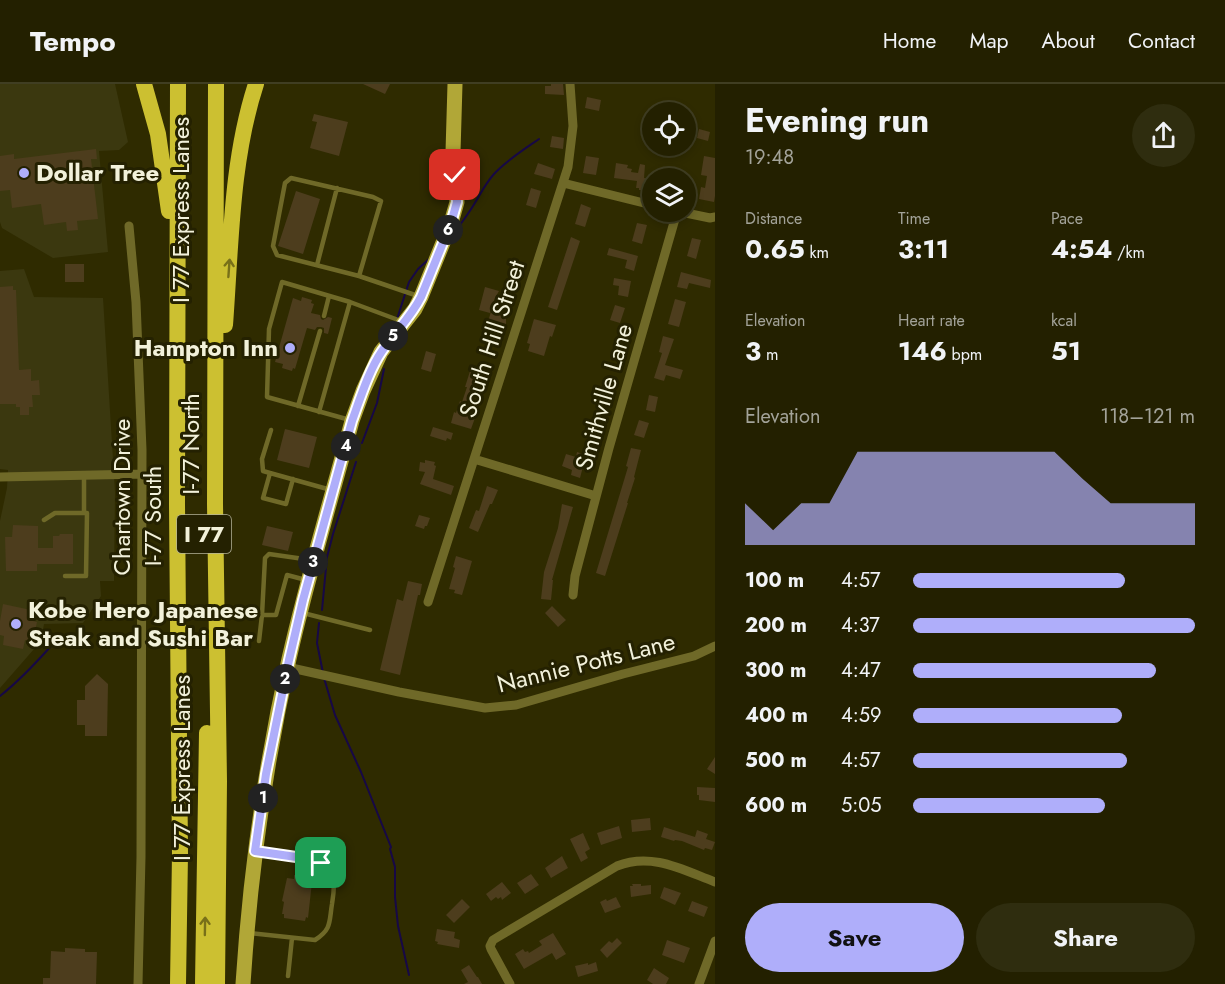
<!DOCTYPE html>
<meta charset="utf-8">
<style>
:root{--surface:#232000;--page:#2f2d0f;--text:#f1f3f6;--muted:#a3a399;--line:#403e22;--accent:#afaefa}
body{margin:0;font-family:Jost,sans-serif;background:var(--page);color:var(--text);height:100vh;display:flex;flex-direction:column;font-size:22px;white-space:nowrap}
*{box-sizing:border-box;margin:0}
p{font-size:20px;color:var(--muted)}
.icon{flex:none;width:33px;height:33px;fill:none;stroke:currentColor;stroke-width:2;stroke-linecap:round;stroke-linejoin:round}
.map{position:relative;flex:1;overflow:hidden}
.panel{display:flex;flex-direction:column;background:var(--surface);width:510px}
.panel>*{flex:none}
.buttons{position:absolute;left:642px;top:18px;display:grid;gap:12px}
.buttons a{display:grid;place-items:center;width:54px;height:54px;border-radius:50%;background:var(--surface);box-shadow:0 3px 9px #0003,0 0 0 2px var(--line);font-size:30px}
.pin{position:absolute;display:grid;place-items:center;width:51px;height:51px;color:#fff;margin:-26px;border-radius:12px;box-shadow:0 3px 9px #0006}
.km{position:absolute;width:30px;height:30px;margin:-15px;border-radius:50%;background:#222;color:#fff;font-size:16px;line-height:30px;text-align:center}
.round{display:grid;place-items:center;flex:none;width:63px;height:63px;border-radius:32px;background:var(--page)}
.summary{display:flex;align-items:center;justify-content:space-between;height:102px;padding:0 30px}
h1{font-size:33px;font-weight:700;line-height:45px}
.stats{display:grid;grid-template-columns:repeat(3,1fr);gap:9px;height:102px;padding:6px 30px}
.stats div{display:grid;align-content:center}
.stats b{font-size:26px;font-weight:700}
.stats small{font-size:16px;font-weight:400}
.stats p{font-size:16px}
.chart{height:168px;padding:12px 30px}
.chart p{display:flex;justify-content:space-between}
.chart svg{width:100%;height:108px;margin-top:6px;fill:var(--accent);opacity:.7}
.cta{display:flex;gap:12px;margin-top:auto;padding:12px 30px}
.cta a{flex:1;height:69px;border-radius:36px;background:var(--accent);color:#111;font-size:24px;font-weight:700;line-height:69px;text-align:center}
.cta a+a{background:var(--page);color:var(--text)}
ul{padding:0 30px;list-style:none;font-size:20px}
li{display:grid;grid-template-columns:96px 72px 1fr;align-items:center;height:45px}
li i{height:15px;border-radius:8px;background:var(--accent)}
header{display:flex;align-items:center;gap:36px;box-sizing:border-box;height:84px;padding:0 30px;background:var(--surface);border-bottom:2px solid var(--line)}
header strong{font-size:28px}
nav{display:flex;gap:33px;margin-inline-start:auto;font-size:21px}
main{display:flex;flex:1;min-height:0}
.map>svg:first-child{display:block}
</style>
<header>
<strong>Tempo</strong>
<nav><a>Home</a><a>Map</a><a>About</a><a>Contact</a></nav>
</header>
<main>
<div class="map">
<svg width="715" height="900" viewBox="0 0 715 900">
<rect width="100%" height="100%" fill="#2f2b00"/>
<path fill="#3b380f" d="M0,0H115L128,58L119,66L99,67L108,168L53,174L2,144L0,138Z
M24,185L34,213L103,214L115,408L114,497H100L101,512L83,539L44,540L41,557L0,604V437L7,404L8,386L0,385V187Z"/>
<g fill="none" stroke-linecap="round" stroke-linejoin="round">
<path stroke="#170846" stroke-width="2" d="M454,150C460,140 467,132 473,122C480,111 485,100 494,90C507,76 523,66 539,55
M397,235L409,198L418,185L429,175
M362,359L377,319L384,285
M322,526L327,473L333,450L356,378
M319,539L317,559L323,589
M324,594L335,631L361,688L391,763L390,765L395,783V813L398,842L409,891
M0,612C19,597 35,580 51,562L53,561L59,550"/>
</g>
<path fill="#4d3d1d" d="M363,0H390L385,10Z
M551,0H563L564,11L545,10V2H551Z
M587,13L601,16L599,27L585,24Z
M314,30L348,38L339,72L310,64L317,38L312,37Z
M699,45L710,48L708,57L697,54Z
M552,52L564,54L563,65L550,63Z
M96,65L97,75H91L98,135L77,137L78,146L67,147L66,138L44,141L41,120L12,124L10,106L0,107V72L14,70V75Z
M586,72L599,74L596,91L583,89Z
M704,72L715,74V112L714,118L699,115L701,103L705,104L707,92L701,91Z
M538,79L555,85L552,95L534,90Z
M616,79L628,81L627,84L632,85L631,88L638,89L640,80L645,81L644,94L652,95L651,106H639V104H636L637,97L614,94Z
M531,104L541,107L536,124L526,121Z
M296,107L320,115L303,170L278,162Z
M581,120L591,124L585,143L575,140Z
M637,139L647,141L642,160L632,157Z
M571,153L580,157L557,226L548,223Z
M692,154L701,156L696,175L687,172Z
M609,164L638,172L634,187L625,184L627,176L607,171Z
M65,180H84V198H65Z
M681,188L711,196L710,204L689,199L687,205L677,203Z
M614,194L631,197L628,213L618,211L619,202L613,201Z
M13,202V206H16L19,286L31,285V297L39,296L40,311H32L33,323H29V331H20V323H16V320H0V203Z
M485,203L499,207L495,214L490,229L479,226Z
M302,213L312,216L311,219L314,220L311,229L320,231L321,235L323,236L328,233L332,234L328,250L324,249V244L321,243H317L315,246L307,244L295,285L293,284L292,287L282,284L283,280L275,278L293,214L301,217Z
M675,215L686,218L679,243L668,240Z
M615,221L625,224L620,239L610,236Z
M491,228L506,232V242L488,237Z
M534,235L556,241L552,253L550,252L544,272L528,267L530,260L527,259Z
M663,252L674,255L665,281L683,286L680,295L666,291L664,297L654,294L662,269L659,268Z
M426,267L436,270L431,288L421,285Z
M471,284L481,287L469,332L475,334L471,345L451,339L454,328L456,329L460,317L462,318L467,303H465Z
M649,311L658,313L655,328L646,326Z
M639,336L649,339L644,354L634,351Z
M433,343L453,349L451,356L447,354L446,357L430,352Z
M285,345L317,353L309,384L277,376Z
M631,364L641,366L634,393L635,394L627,419H628L605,492L596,489L628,383L626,382Z
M577,368L586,371L580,394L571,391L572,386L562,382L566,370L576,373Z
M425,376L435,378L434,381L436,382L433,395L454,402L451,411L420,400L425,388L419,387L420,378L425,379Z
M487,402L498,406L492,420H490L478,448L469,444L476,426L479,427Z
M562,420L573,423L552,496H553L551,516L541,515L544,488L558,444Z
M419,431L430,434L427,442H425L424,445L415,442Z
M13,441L38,442V464H53V452H59L60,450H73V480H37V487H6L5,453H12Z
M267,442L293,448L288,467L262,461Z
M456,472L472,477L462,511L454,509L455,506L449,505L455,484L453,483Z
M408,497L422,500L420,511H418L400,591L380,586L397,515L403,517Z
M3,520L31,526L29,536L37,538L33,557L25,556L23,565L3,561L4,552L0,551V537Z
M552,522L566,536L558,543L545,529Z
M97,590L108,600L107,652H85V641H77V616H85V602Z
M715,673V690L707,685Z
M697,703L715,704V718L699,716V711H697Z
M650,734L651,746L632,748L631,736Z
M619,742L622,754L601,761L597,749Z
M664,743L695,753L697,746L708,750L706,755L715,758L712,766L705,764L704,766L682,757L675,756L674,757L661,753Z
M583,749L590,765L585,768L588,774L581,778L570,755Z
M562,772L568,784L551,794L545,784Z
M531,790L539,801L525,810L517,799Z
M294,791L304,793L303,797L312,798L308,834L306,833L305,837L284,834V830H282L284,818L282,817L287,794L294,795Z
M502,798L511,809L502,816L501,813L498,815L496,813L491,817L486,810Z
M632,800H641V802L651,801V810L631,813L630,802H633Z
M664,803L681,809L675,821L660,814Z
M616,813L621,823L605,829L600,818L606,815L607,817Z
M462,815L470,823L454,839L446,831Z
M692,817L708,823L704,833L688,827Z
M437,845L455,848L454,854L460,856L459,864L437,860L438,858L435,857Z
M553,849L566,870L556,876L552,869L524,885L515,870L523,865L525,868L528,867L529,869L542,861L539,857Z
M617,854L622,859L607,874L600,866L609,857L612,859Z
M667,856L690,864L684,879L662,871Z
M65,864L85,865V868H97L96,900H43V894H50L51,867L65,868Z
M596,878L598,887L578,893L575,882L588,879V881Z
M469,881L477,893H478L482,900H464L468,898L461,886Z
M654,884L669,894L666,900H653L647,896Z"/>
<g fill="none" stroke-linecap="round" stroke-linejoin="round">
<path stroke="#6f6928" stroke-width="4.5" d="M317,181L337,104
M359,192L381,117L373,113L291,94L285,99L273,162L277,171L359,192L418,212
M324,232L329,212
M298,322L320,247
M319,328L350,218
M350,336L267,313L269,245L282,198L350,218L401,237
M270,389L263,387L262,375L271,346
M293,395L286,420L263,414L270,389L331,406
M44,436L55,429H84
M65,492H86L87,429H84V391
M303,529L370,546
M262,531H276L287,491L306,496
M259,557L262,531L265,474L269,470L311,476
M250,849L315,856C332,845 329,838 332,820C333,812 335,804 333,796C327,769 281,771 259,768
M288,892L292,854"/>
<path stroke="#6f6928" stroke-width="9" d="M563,99L652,121
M681,128L710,134L715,133
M129,142L136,218L142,366L141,773L138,900
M474,375L596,412
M0,393L142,390
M573,511L575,492L580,473L609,364L677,128
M428,518L568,83L573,42L570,0
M287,583L399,608L485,624L516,621L623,590L694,572L715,562
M510,900L491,865L490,862L493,856L617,782C652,768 683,786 715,798
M699,900L715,857"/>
<path stroke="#b1a737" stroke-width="15" d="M243,900C250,791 265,682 289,575C307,495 331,416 352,337L363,307L381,268L415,225L421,213L451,139L457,118L453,68L455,0"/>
<path stroke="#ccc031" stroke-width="16" d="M144,0L158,50L169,127
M216,0L215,420L219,697L217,900
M225,241C231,161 231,76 256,0
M178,900L180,770L177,420L178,0
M203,900L207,649"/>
</g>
<defs><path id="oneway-shaft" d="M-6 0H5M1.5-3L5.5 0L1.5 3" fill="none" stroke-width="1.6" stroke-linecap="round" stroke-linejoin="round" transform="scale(1.5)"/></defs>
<g stroke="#787019">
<use href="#oneway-shaft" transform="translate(229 184) rotate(-86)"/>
<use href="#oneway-shaft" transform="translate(205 842) rotate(-89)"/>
</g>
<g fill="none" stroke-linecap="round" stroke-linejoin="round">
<g stroke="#fff" stroke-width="12">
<path id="route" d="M321,779L310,775L255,767L266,690L289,576L303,516L352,337C360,315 369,286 382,267C395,248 411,233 421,213L451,139L457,118L455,91"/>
</g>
<use href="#route" stroke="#afaefa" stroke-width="8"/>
</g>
<g fill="#afaefa" stroke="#242101" stroke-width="2">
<circle cx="24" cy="89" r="6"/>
<circle cx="290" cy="264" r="6"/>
<circle cx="16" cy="540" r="6"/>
</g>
<g text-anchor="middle" stroke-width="6" stroke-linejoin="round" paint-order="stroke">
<rect fill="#242101" stroke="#b4b399" stroke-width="1.5" x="177" y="431" width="54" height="38" rx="4.5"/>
<g font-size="22" font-weight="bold" fill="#f2f1da">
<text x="204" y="458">I 77</text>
</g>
<g font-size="24" font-weight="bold" fill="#f2f1da" stroke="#242101" text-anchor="start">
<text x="36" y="97">Dollar Tree</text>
<text x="278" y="272" text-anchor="end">Hampton Inn</text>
<text x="28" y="534">Kobe Hero Japanese<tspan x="28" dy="28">Steak and Sushi Bar</tspan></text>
</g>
<g font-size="24" fill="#f2f1da" stroke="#242101">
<text transform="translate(181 126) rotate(-90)" y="8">I 77 Express Lanes</text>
<text transform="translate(492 255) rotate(-72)" y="8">South Hill Street</text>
<text transform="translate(604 313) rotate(-74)" y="8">Smithville Lane</text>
<text transform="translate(191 360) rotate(-90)" y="8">I-77 North</text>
<text transform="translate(122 413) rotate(-90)" y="8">Chartown Drive</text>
<text transform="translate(153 432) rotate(-90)" y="8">I-77 South</text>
<text transform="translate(586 579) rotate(-14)" y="8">Nannie Potts Lane</text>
<text transform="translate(182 684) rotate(-90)" y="8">I 77 Express Lanes</text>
</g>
</g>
</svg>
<div class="buttons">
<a><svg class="icon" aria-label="locate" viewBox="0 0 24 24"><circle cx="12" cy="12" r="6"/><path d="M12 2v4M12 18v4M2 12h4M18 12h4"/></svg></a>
<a><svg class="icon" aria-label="layers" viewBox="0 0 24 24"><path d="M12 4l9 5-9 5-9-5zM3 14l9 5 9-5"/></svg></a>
</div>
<div class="pin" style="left:321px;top:779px;background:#1e9e55"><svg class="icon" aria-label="arrive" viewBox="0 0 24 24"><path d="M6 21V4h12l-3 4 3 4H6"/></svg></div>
<div class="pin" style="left:455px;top:91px;background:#d93025"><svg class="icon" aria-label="check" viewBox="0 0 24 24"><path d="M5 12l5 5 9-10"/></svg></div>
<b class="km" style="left:263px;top:714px">1</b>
<b class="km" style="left:285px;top:595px">2</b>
<b class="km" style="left:313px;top:478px">3</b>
<b class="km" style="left:346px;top:362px">4</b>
<b class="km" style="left:393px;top:252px">5</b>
<b class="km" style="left:448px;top:146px">6</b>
</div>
<section class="panel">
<div class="summary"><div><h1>Evening run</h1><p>19:48</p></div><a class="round"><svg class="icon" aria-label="share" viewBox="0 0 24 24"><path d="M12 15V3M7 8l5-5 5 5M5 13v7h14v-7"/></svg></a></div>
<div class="stats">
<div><p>Distance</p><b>0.65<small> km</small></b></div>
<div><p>Time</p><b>3:11</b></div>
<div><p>Pace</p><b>4:54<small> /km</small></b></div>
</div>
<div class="stats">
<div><p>Elevation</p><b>3<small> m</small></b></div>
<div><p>Heart rate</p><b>146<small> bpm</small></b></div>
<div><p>kcal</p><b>51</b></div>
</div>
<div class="chart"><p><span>Elevation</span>118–121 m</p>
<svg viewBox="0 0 160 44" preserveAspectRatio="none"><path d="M0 44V27L10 38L20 27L30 27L40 6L50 6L60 6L70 6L80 6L90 6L100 6L110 6L120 17L130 27L140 27L150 27L160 27V44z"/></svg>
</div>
<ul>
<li><b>100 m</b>4:57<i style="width:75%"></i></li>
<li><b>200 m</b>4:37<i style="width:100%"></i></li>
<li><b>300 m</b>4:47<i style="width:86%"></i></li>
<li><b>400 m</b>4:59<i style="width:74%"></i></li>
<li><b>500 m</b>4:57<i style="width:76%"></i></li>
<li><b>600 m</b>5:05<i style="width:68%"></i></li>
</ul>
<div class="cta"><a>Save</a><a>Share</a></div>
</section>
</main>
